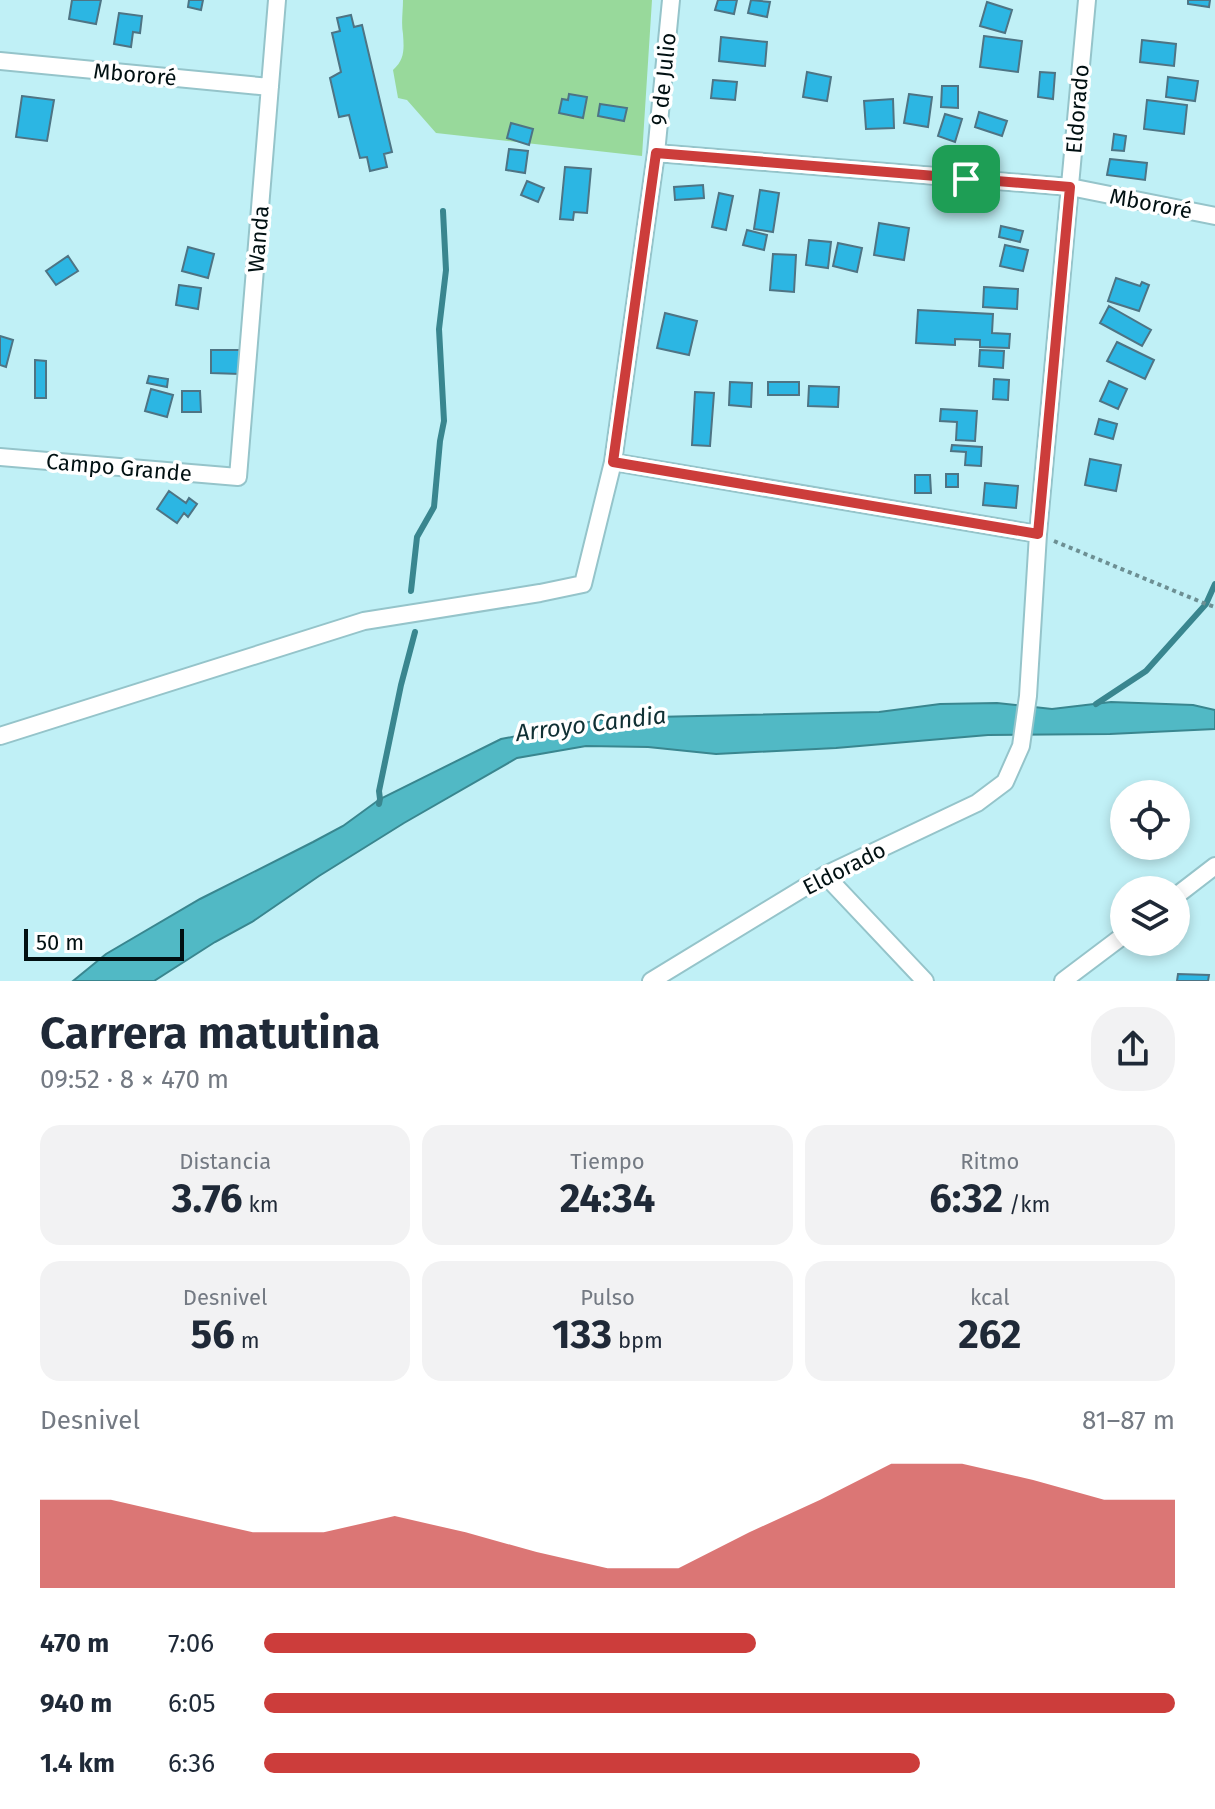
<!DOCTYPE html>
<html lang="es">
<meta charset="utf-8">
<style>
:root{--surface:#fff;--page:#f2f2f3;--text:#1f2937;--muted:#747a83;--accent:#cc3d3b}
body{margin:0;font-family:"Fira Sans",sans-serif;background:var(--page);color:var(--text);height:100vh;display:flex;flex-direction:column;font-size:30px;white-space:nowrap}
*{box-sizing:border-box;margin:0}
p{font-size:26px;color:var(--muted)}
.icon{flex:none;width:44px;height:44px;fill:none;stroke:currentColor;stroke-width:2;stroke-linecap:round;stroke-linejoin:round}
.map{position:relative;height:981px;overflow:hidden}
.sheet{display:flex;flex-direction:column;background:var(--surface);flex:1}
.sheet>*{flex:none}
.fabs{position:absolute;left:1110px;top:780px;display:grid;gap:16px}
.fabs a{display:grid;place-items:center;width:80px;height:80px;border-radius:50%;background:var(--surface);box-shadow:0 4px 12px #0003;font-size:40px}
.scale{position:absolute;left:24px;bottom:20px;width:160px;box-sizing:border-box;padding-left:8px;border:4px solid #011012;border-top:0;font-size:22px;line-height:28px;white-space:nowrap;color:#011012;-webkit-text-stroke:6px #fff;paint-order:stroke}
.pin{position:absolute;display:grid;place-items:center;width:68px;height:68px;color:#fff;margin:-34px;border-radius:16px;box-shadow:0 4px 12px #0006}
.round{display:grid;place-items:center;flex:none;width:84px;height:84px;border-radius:32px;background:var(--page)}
.headline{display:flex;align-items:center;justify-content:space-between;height:136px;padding:0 40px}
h1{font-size:44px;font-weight:700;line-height:60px}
.metrics{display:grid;grid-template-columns:repeat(3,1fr);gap:12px;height:136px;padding:8px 40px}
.metrics div{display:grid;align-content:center;border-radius:20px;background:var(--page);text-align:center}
.metrics b{font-size:40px;font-weight:700}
.metrics small{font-size:22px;font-weight:400}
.metrics p{font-size:22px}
.chart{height:224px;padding:16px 40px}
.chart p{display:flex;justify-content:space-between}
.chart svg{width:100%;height:144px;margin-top:8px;fill:var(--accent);opacity:.7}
ul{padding:0 40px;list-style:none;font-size:26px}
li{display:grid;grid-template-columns:128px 96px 1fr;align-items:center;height:60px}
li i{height:20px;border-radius:10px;background:var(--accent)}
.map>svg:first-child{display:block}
</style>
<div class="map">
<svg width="1215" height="981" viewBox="0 0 1215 981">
<rect width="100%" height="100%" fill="#c0f0f6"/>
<path fill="#98d99b" d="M403,0H652L642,156L436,133L407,100L398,98L393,70C405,59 404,49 403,34C401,23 403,11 403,0Z"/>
<path fill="#51b9c5" stroke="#39868f" stroke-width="2" d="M1111,702L1193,705L1215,710V729L1110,734L988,735L836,748L716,754L648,747L586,746L517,758L404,823L319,876L252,922L215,942L154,981H73L106,954L200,899L313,842L343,826L380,799L501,739L610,718L879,712L940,704L997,703L1052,709Z"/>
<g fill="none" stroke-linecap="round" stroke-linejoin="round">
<path stroke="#39868f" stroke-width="6" d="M411,591L417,537L434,507L440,441L444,421L439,329L446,270L443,211
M1096,704L1146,671L1206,604L1215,584
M379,804L380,799L379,791L401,685L415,632"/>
</g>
<path fill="#2cb6e3" stroke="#4e7484" stroke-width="2" d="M72,0H101L96,24L69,19Z
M189,0H203L201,10L188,7Z
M718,0H737L734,14L715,10Z
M751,0L770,2L767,17L748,13Z
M1188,0H1210L1209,7L1188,4Z
M987,2L1012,10L1005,33L980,26Z
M119,13L142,16L140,33L133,32L131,47L114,44Z
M351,15L354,27L362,25L392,152L384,154L387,167L370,171L367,157L360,158L349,115L339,117L330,78L341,72L332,33L340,31L337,18Z
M984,36L1022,41L1018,72L980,67Z
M721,37L767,42L765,66L719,61Z
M1142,40L1176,44L1174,66L1140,62Z
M807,72L831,77L827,101L803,97Z
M1040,72L1055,73L1053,99L1038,97Z
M1168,77L1198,81L1195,101L1166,97Z
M713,80L737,82L735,100L711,98Z
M942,86H958V108L941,107Z
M569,94L587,97L583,118L559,113L562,99L568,100Z
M909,94L932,97L928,127L904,123Z
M22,96L54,100L47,141L16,137Z
M893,99L894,128L866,129L864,101Z
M1147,100L1187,105L1184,134L1144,129Z
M600,104L627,108L624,121L598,116Z
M979,112L1007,121L1002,136L975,127Z
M945,114L962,119L955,142L938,136Z
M511,123L533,129L529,145L507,138Z
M1114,134L1126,136L1124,151L1112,150Z
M509,149L528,151L525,173L506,170Z
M1110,159L1147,163L1145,180L1107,175Z
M565,167L591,169L587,213L574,212L573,220L560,219Z
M527,181L544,188L538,202L521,195Z
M703,185L704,198L675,200L674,187Z
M760,190L779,193L773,232L754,229Z
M719,193L733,196L726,230L712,227Z
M879,223L909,228L904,260L874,255Z
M1001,226L1023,231L1020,242L999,237Z
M747,230L767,235L764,250L743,245Z
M809,240L831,242L828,268L806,265Z
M838,243L862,248L857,272L833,266Z
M1005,245L1028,250L1023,271L1000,266Z
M188,247L214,254L208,278L182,271Z
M773,254L796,255L794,292L770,290Z
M68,256L78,271L56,285L46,271Z
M1116,278L1140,286L1142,282L1149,285L1139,311L1108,301Z
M179,285L201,288L198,309L176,305Z
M984,287L1018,289L1017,309L983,307Z
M1109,306L1151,330L1142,346L1100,323Z
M918,310L993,314L992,333L1010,334L1009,348L980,347V340L955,339V345L916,343Z
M665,313L697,321L689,355L657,348Z
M0,336L13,340L6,367L0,365Z
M1117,342L1154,360L1145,379L1107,361Z
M211,350H241L240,374L211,373Z
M980,350L1004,351L1003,368L979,366Z
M35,360L46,361V398H35Z
M149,376L168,379L167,387L147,383Z
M994,379L1009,380L1008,400L993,399Z
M1109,381L1127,389L1118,409L1100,401Z
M730,382L752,383L751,407L729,405Z
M768,382H799V395H768Z
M809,386L839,387L838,407L808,406Z
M151,389L173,395L167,417L145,411Z
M182,391H200L201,412H182Z
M695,392L714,393L710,446L692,445Z
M941,409L977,411L975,441L956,440L957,422L940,421Z
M1099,419L1117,424L1113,439L1095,434Z
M952,445L982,447L981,466L965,465L966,452L951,451Z
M1090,459L1121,465L1116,491L1085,485Z
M946,474H958V487H946Z
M915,475H930L931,493H915Z
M985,483L1018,486L1016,508L983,505Z
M169,491L186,503L189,498L197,504L188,517L184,513L177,523L157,509Z
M1178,974L1209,975L1208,981H1177Z"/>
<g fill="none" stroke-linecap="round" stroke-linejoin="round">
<g stroke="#95c4ca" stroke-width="20">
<path id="minor" d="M0,61L270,87
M656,153L1070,187L1215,216
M0,457L238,477L277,0
M613,462L1038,534
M0,736L364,621L540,593L583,584L613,462L656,153L671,0
M825,875L925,981
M1176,896L1215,866
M651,981L825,875L977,803L1005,782L1021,746L1028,696L1038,534L1087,0
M1063,981L1124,935"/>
</g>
<path stroke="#6d8f93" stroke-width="4" stroke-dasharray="4 4" stroke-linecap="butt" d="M1054,541L1206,604L1215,607"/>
<use href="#minor" stroke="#fff" stroke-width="16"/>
</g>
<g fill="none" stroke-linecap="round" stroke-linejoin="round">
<g stroke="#fff" stroke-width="16">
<path id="route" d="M656,153L1070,187L1038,534L613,462Z"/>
</g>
<use href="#route" stroke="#cc3d3b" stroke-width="10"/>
</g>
<g text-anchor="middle" stroke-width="7" stroke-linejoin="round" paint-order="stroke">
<g font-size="22" fill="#011012" stroke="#fff">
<text transform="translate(135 74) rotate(5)" y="8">Mbororé</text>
<text transform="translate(663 79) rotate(-84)" y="8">9 de Julio</text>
<text transform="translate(1077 109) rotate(-85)" y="8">Eldorado</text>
<text transform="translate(1151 203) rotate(11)" y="8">Mbororé</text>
<text transform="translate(258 239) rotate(-85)" y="8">Wanda</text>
<text transform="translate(119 467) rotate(5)" y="8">Campo Grande</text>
<text transform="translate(844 868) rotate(-27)" y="8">Eldorado</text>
</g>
<g font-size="24" font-style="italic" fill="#103034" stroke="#fff">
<text transform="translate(591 724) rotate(-7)" y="8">Arroyo Candia</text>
</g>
</g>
</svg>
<div class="fabs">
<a><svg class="icon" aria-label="locate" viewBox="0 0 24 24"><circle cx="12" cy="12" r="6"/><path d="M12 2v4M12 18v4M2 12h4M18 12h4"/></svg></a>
<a><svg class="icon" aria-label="layers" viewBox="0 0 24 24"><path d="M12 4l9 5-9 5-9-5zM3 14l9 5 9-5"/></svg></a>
</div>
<div class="scale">50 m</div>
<div class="pin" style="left:966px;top:179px;background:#1e9e55"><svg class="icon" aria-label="arrive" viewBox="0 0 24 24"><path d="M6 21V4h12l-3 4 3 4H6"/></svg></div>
</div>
<section class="sheet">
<div class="headline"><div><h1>Carrera matutina</h1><p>09:52 · 8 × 470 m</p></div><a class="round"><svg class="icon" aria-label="share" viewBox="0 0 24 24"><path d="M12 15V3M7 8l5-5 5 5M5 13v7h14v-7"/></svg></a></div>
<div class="metrics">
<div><p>Distancia</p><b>3.76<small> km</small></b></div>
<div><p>Tiempo</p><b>24:34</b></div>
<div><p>Ritmo</p><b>6:32<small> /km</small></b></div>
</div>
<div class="metrics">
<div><p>Desnivel</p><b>56<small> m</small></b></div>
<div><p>Pulso</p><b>133<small> bpm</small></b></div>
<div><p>kcal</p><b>262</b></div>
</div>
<div class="chart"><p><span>Desnivel</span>81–87 m</p>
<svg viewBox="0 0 160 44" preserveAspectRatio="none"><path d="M0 44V17L10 17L20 22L30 27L40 27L50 22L60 27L70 33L80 38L90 38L100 27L110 17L120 6L130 6L140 11L150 17L160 17V44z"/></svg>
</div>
<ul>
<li><b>470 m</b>7:06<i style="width:54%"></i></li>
<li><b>940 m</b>6:05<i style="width:100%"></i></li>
<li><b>1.4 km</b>6:36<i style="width:72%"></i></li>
</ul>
</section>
